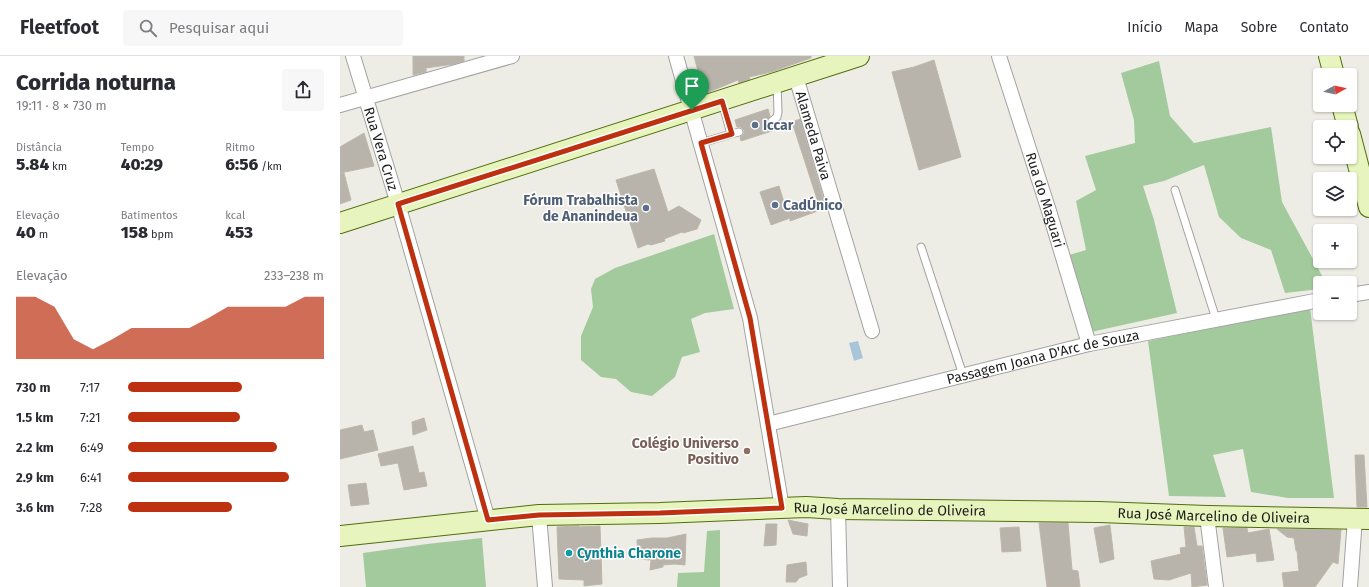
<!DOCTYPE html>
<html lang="pt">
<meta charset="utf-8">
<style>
:root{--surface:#fff;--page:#f7f7f7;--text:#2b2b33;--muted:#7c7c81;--line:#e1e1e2;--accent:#bd3010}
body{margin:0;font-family:"Fira Sans",sans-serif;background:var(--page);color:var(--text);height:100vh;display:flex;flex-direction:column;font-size:15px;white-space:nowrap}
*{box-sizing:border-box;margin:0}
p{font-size:13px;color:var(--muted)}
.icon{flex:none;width:22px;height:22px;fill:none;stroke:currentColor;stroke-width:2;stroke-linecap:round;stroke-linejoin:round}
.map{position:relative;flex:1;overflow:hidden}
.panel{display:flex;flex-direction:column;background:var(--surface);width:340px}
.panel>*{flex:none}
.needle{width:26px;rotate:82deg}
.buttons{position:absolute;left:973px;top:12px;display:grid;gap:8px}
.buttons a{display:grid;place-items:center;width:44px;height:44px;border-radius:4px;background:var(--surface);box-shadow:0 1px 3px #0004;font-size:20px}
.pin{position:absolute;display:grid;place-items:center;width:34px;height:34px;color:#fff;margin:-41px -17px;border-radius:50% 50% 50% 0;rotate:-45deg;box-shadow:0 0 4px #0007}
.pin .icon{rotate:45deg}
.round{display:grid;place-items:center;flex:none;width:42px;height:42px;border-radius:4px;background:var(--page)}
.summary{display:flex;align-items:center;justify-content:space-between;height:68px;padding:0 16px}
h1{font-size:22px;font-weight:800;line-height:30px}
.metrics{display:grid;grid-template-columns:repeat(3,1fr);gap:6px;height:68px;padding:4px 16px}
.metrics div{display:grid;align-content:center}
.metrics b{font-size:17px;font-weight:800}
.metrics small{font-size:11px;font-weight:400}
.metrics p{font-size:11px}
.chart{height:112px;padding:8px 16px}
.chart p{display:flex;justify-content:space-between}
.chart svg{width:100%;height:72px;margin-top:4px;fill:var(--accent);opacity:.7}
ul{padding:0 16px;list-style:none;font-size:13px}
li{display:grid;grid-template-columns:64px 48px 1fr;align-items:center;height:30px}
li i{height:10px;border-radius:5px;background:var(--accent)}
header{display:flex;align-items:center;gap:24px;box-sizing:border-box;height:56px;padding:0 20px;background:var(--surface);border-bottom:1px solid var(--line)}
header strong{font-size:19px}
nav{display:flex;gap:22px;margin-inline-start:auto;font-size:14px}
.search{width:280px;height:36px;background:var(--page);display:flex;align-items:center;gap:10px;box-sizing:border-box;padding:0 14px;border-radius:4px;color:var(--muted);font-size:15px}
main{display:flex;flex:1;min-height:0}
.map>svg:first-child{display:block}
</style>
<header>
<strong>Fleetfoot</strong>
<div class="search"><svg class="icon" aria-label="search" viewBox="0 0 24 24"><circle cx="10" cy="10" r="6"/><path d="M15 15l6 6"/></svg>Pesquisar aqui</div>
<nav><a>Início</a><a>Mapa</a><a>Sobre</a><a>Contato</a></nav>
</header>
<main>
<section class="panel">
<div class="summary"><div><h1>Corrida noturna</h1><p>19:11 · 8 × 730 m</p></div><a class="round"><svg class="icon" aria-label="share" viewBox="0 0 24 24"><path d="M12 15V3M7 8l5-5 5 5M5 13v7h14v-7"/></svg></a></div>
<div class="metrics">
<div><p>Distância</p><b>5.84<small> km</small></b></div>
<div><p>Tempo</p><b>40:29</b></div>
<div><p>Ritmo</p><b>6:56<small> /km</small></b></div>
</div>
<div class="metrics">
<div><p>Elevação</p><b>40<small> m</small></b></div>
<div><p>Batimentos</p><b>158<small> bpm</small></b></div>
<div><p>kcal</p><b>453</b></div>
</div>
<div class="chart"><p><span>Elevação</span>233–238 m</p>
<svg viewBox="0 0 160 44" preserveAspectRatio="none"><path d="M0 44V6L10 6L20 12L30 32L40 38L50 32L60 25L70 25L80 25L90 25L100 19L110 12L120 12L130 12L140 12L150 6L160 6V44z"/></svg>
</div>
<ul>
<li><b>730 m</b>7:17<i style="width:58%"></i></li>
<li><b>1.5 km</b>7:21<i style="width:57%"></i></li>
<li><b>2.2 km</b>6:49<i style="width:76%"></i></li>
<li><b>2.9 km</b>6:41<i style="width:82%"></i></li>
<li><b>3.6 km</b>7:28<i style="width:53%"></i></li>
</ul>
</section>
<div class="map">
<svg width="1029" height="531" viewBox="0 0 1029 531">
<rect width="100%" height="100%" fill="#eeede5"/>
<path fill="#a2ca9d" d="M819,5L830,60L854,87L931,71L942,146L986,227H980V233L945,237L931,194L901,182L879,161L864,109L824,125L803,130L814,164L837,257L751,276L729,199L746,194L736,145L756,134L745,100L795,87L794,64L781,17Z
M374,178L394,253L365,257L351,263L360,296L342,301L335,321L312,340L291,336L276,323L261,321L241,304V280L253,251L251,233L255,223L275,212Z
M970,252L994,442H948L911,436L903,393L873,399L886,441L829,440L808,285Z
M380,474V531H337L338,517L364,516L367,475Z
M142,482L146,531H26L23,497L87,488Z"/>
<path fill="#a9c5d9" d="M518,285L523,302L514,305L509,287Z"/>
<path fill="#b8b3ab" stroke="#bfb7a9" d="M73,0H124V5L114,8L86,12V16L73,19Z
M354,0H471V2L431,16L409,21L410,23L399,27L398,24L364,38Z
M594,4L621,101L579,114L552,16L574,11Z
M428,53L430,60L428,63L427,66L430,69L433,70L435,74L401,85L400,81L404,78V74L401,71H397L395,64Z
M460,63L486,152L450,165V162L431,169L420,136L439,130L446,153L477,143L452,66Z
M24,77L34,110L0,117V91Z
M314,113L328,156L339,150L361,164L357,173L343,177L342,176L324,183L325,185L311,189L308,188L298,192L276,124Z
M0,117H4L11,144L0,148Z
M84,362L87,374L73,379L72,366Z
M22,369L24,376L33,374L38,394L0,403V374Z
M73,390L79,417L84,416L87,430L64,434L58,407L41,410L38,398Z
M1015,399H1024L1027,451H1017Z
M26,427L29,448L11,450L8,429Z
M448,464L468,468L467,480L453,478Z
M699,467H728L732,514L738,515L740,531H707Z
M426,468H437L436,489L424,490Z
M770,469L774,503L760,507L754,472Z
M239,470V471L260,470L262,528L244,530V524L219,523L217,471Z
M679,471L681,495L662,496L660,472Z
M844,471H854L857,490H862L867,529L852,531L851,517L829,524L814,523L811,505L841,498L840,492L846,491Z
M883,472H907L908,477L929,473L934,504L917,506L916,497L887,501Z
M937,473L1001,474L998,508L993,506L975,531H944L942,517L959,515L957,495H956L954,482L947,481Z
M346,478L345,509L335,508L323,509V511L310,514L311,504L298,503L297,484L311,482H327Z
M466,506L467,519L459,522L456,526H446L447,509Z"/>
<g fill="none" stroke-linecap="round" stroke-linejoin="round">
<g stroke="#a2a2a2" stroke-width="9">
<path id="lane" d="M382,45L391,78L399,76
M432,65L437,61L438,56L437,27
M361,87L391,78
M835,134L876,263
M581,191L623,319"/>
</g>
<g stroke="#a2a2a2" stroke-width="16">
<g id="street">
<path id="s1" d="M13,0L58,148L148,464"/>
<path d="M336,0L410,262L442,452"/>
<path id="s2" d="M659,0L709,155L749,288"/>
<path id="s3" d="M456,21L532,275"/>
<path d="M0,49L172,0"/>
<path d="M1010,239L1029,236"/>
<path id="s4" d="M428,368L749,288L980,244"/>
<path d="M498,453L500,531"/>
<path d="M199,459L205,531"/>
<path d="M867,460L876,531"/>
<path d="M1010,531L1015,462"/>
</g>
</g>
<g stroke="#516d0d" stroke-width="22">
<g id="secondary">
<path d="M989,0L994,19"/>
<path d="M1002,49L1008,71"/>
<path d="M1010,78L1029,151"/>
<path d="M0,167L519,0"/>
<path id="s5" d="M0,480L199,459L320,457L466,451L498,453L759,456L867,460L1029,463"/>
</g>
</g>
<use href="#lane" stroke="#fff" stroke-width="7"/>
<use href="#street" stroke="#fff" stroke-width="14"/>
<use href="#secondary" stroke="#e7f4bd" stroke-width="20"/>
</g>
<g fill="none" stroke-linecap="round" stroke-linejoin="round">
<g stroke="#fff" stroke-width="8">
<path id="route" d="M382,45L392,78L361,87L410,262L442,452L320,457L199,459L148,464L58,148Z"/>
</g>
<use href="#route" stroke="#bd3010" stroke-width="5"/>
</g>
<g fill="#5c6f8a" stroke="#fff" stroke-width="1.5">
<circle cx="415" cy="69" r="4"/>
<circle cx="435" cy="149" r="4"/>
<circle cx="306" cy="152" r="4"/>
</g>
<circle fill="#8d6e63" stroke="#fff" stroke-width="1.5" cx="407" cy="395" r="4"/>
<circle fill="#0f9aa8" stroke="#fff" stroke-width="1.5" cx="229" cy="497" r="4"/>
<g text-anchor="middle" stroke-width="3" stroke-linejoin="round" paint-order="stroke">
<g font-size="14" font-weight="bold" fill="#4e5e75" stroke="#fff" text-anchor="start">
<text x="423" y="74">Iccar</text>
<text x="298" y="149" text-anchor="end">Fórum Trabalhista<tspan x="298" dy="16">de Ananindeua</tspan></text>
<text x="443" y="154">CadÚnico</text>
</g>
<g font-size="14" fill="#1e1e1e" stroke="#fff">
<text dy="5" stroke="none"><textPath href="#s3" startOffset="61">Alameda Paiva</textPath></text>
<text dy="5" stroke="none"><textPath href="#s1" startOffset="97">Rua Vera Cruz</textPath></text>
<text dy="5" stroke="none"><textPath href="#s2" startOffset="151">Rua do Maguari</textPath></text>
<text dy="5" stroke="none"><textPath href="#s4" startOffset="283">Passagem Joana D'Arc de Souza</textPath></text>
<text dy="5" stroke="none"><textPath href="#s5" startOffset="551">Rua José Marcelino de Oliveira</textPath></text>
<text dy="5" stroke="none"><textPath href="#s5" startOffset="875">Rua José Marcelino de Oliveira</textPath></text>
</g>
<g font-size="14" font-weight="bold" fill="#785e54" stroke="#fff" text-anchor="end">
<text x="399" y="392">Colégio Universo<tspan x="399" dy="16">Positivo</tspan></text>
</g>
<g font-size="14" font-weight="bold" fill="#0d838f" stroke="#fff" text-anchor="start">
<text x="237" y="502">Cynthia Charone</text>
</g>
</g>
</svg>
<div class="buttons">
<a><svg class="needle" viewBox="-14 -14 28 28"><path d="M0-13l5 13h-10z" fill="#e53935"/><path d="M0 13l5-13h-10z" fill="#7c7c81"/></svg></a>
<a><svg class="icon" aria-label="locate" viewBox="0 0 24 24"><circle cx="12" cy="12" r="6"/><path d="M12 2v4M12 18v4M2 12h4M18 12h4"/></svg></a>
<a><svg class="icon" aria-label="layers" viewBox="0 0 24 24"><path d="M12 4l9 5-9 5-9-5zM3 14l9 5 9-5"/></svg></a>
<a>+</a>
<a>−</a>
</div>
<div class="pin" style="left:352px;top:54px;background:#1e9e55"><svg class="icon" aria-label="arrive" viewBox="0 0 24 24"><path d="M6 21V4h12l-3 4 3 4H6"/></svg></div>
</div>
</main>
